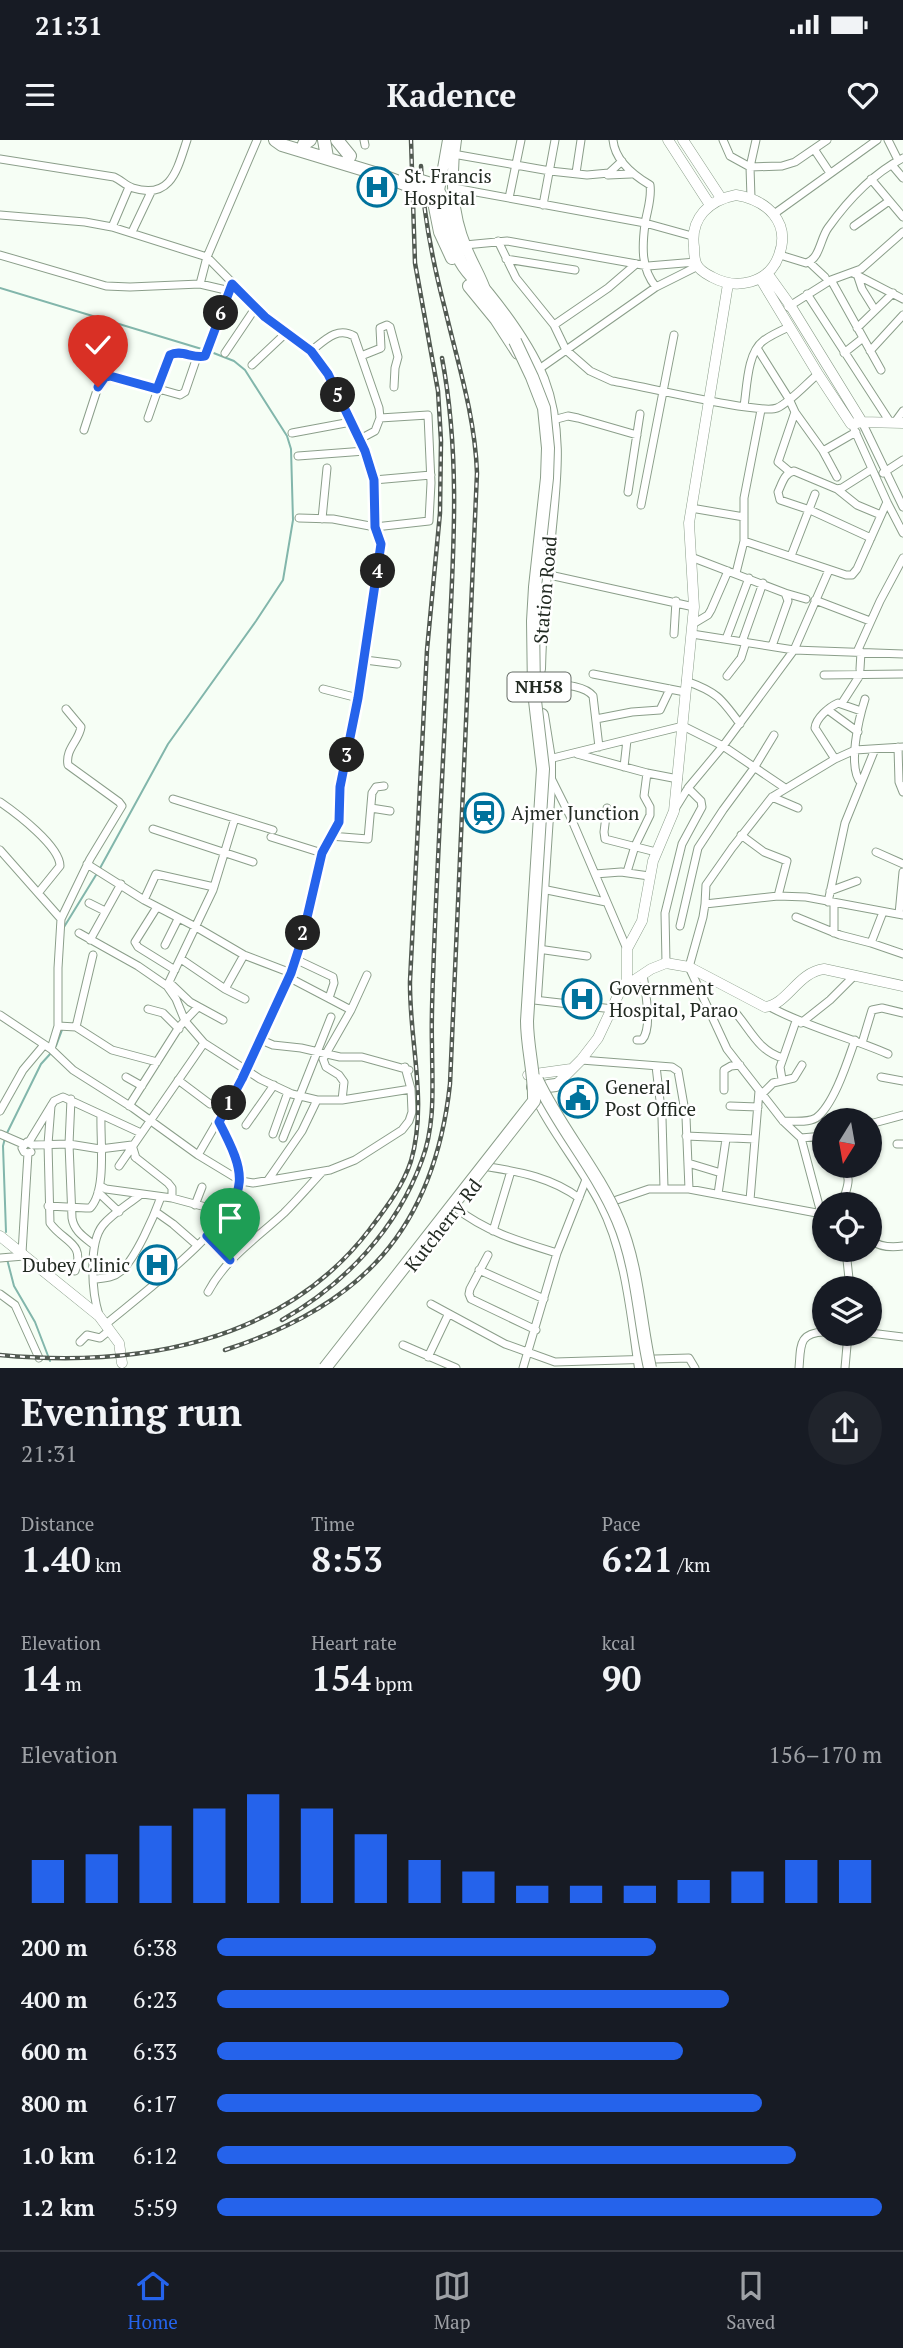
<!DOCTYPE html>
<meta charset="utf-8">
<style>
:root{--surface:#171b24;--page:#20242c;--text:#f1f3f6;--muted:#9ea1a6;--line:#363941;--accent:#2563eb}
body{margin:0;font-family:"PT Serif",serif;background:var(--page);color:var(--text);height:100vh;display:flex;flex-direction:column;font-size:26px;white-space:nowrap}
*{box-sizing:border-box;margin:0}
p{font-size:23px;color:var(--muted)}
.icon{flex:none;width:38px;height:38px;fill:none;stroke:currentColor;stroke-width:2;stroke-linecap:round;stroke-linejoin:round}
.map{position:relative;height:1228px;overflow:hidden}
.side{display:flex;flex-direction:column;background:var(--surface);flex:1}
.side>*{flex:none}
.needle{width:46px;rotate:191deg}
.tools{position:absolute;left:812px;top:968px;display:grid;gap:14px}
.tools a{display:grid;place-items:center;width:70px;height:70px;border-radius:50%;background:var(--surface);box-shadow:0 2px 5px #0004;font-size:35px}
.pin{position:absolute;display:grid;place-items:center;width:60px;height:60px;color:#fff;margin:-72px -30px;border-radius:50% 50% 50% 0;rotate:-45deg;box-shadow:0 0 7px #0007}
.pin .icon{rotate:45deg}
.km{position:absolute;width:35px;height:35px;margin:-18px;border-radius:50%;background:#222;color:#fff;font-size:19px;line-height:35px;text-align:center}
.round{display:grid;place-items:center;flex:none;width:74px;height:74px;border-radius:37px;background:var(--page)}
.headline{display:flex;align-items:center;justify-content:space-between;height:119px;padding:0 21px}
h1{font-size:38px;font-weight:600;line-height:52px}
.metrics{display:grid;grid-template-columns:repeat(3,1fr);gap:10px;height:119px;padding:7px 21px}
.metrics div{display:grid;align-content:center}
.metrics b{font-size:35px;font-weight:600}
.metrics small{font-size:19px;font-weight:400}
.metrics p{font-size:19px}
.chart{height:196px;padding:14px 21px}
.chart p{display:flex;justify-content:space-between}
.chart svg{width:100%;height:126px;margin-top:7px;stroke:var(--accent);stroke-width:6}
ul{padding:0 21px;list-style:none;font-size:23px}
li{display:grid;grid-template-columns:112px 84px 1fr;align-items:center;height:52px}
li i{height:18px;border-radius:9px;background:var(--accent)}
.status{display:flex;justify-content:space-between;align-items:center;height:49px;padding:0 35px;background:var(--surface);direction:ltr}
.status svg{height:19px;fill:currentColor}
header{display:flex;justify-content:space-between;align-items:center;height:91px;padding:0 21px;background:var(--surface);font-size:32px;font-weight:600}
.tab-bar{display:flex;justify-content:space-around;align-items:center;height:98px;border-top:2px solid var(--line);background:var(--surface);font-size:19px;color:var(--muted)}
.tab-bar a{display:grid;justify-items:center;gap:4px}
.tab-bar .selected{color:var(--accent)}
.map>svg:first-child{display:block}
</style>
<div class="status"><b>21:31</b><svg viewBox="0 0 49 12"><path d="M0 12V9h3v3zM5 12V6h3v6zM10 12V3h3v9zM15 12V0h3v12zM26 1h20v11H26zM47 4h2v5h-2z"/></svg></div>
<header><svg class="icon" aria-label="menu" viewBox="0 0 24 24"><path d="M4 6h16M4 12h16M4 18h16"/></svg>Kadence<svg class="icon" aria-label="heart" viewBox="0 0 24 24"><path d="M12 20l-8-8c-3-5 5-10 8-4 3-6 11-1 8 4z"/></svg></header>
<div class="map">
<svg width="903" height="1228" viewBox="0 0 903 1228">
<rect width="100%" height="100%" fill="#f6fef5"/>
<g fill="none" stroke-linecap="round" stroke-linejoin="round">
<path stroke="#82b6ab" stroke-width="2" d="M0,148L205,210
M99,730L168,604L256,481L283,440L293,380L291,309L287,296L245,230L234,221L211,212
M64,787L96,735
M56,906L62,890
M7,993L41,924L51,913
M5,998L3,1006L6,1092
M7,1119L14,1146L35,1182L50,1221"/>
<g stroke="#8b9e8a" stroke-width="9">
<path id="street" d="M364,0L365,5
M613,0C615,21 633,35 650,45C652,59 647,70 645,84C642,107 641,129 656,147
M723,0L730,16L750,27L782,26L795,22L827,0
M888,0L898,20
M814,9L830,33
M453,14L550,31L587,35L609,33L622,21
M0,19L114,37C121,40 126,46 133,48C171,60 177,30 187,0
M892,25L903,38
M576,33L581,0
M608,35L631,34
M871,39L903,77
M454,48L645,83L692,96
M509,58L521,0
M751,58L750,27L756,0
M543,65L555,0
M774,74L877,0
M0,75L85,82L112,87L207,117L266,177L311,211L328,234L365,311L374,340L375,387L381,404L358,558L340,647L339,682L322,713L302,799L291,833L242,939L198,1015
M854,86L889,61
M112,87L129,47
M132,92L151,52
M498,101L516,138L554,185L566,210L590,231L612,241C638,245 760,275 777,268C789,263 807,243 818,234
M465,105L507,101L648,126L696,122
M0,115L106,146L130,147L200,144L230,151
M780,115L806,123C820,119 820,99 828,88C848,60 872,34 903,18
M506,119L575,130
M810,123L825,137
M853,133L903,159
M858,137L862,149L875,170
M831,140L881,230
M200,144L207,117L257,0
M807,154L890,282
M788,167L831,140L861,129L903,92
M554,185L608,148L636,124
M857,188L893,153
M757,208L789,259L795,272L823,311L856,292
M311,211C324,201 337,186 354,196L379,268L380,278L375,291L360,299
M870,211L903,175
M225,213L256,167
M844,213L863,198
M361,216L381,208L380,188L387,185L390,187L398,217L395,228L394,247
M252,225L286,193
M542,227L656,147L698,126
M744,266C747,248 747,213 763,201C771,195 780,191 789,187
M148,278L170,215C181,209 193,219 205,216L231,146
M553,280L568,276L578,278L637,295
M862,282L903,367
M895,282L903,271
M854,289L887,362L903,393
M84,290L98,247L105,237H116L180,255L185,252L197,217
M292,293L351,282
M823,311L837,337
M298,316L365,311
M790,332L778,322L795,272
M883,333L903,320
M374,340L431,335
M837,349L857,365L881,375
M628,352L640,274
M641,365L674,195
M691,368L744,377
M299,378L333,379L375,387L429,381L431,343L428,275L380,278
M322,379L327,328
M871,398L810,370L780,360L778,352C782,344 784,333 794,331L837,349L842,348L872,329
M744,401L846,435H852L857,429L887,362
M791,416L815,354
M691,417L785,453L788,461L772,506
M736,433L744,401V358L761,270
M545,434L694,467
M785,453L806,459
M815,460L870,481
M693,484L708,475L711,470L728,431
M674,494L676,461
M692,494L794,510L903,514
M726,499L749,438
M742,502L763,443
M857,512L880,461L903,418
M365,520L397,524
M860,529L861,512
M593,534L685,552
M824,535L903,534
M727,536L741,518L746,502
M686,541C717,552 721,558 740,584
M539,543C554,545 583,543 593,556L599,607
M323,549L358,558
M842,563L860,535
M828,570L858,592
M596,579L632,572L660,570L670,549
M898,607L899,642L903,652
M577,614L647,633L678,639
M549,619L683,586L723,606L785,648
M835,619L815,588C816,578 829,567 838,563L861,571
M624,627L627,600
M551,638L571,678L627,809
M861,643C847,627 859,578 865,559
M772,657L798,668
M173,659L273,690
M0,662C16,673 60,706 60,726L39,752
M371,668L390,671
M607,668L604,692L605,699L656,712
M675,669L688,648L723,606L794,510L829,430
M153,689L253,722
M741,695L764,712L787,721L778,756
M330,696L368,699L372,653L376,647L384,646
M271,697L322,713
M0,710L61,779L58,828V886L51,909
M876,712L903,724
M87,724L144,760L196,787L244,815L291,833
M627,732L635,706L650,675V667L644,656L647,633
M595,734L621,732L649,736
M542,749L606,762
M830,751L857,741
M144,760L156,734L214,747
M828,762L845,683L875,609
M89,763L105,771
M834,763V793
M705,764L706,745L732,708L772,657L835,619L855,610L903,607
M157,767L135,802L138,807L175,830
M899,774L903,732
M796,777L840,795L871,803L903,814
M61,779L90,719L122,666L119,662L68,625C65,609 79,601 81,587L66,569
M680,786L698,708L723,670L754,628L774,595
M79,793L138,826L167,846L176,859L185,881L204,903L260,939L292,954L317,960H342L411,949
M90,800L121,744
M871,803L883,772
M165,805L178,779
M538,809L587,816
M181,819L225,849L244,815
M295,819L333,837L334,843L329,858
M666,823L665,773L682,704L702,667L701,661L688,648
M288,837L351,870
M169,842L213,750L235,678
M168,844L169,842L190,862L223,880
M225,849L245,859
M534,860L613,869
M770,867C807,887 849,897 888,914
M148,869L163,873L179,889
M711,873L722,871L735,872C750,889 759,912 783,918
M0,875L51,909L73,930L133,968L198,1015L241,1041L253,1043L330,1030L355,1020L402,990L409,981L412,972L411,949L405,927
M611,875L647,872
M801,883L830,860L855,835
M58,886L76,887L112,910L157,922
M76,887L93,815
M259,899L273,905L301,908L340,917H362L409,930
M637,900H642C653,888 645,850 643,834
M862,903L872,870L882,868L903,873
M581,920L672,927L678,931L686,977L689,1049
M656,926L662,978L664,1048
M126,937L142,946
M881,937L903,941
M782,939L780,927L796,881
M178,940L210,964
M724,950V930L731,926L740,925
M762,954L773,943L794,938L802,925
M71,959L69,1004L72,1078C74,1091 84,1097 94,1105
M342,960L344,942L339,935L326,927L323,919L351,870L367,835
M51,966L48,1004L50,1083C63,1102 86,1102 75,1131
M129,966L179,887L198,867
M730,966L758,967
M0,971L23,930L44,905
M783,981C793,981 807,983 816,978C834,965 848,920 855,900
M870,984L903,975
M246,985L274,945
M0,994L23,1004
M273,994L288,952
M686,996L755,999
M815,997L824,1014
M283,998L331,877
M801,998L824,996
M29,1002L54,961L63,957L141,993
M897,1004H903
M28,1013L24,1012L22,1008L27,1002L32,1005L69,1004L100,1009L132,1005L136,1018
M135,1017L168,1043L172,1048V1058
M688,1023L721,1033
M119,1026L204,903
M839,1026C855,1036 846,1049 842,1064
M489,1027C521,1032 552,1038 579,1058
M268,1040L302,991L317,960
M100,1046L106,1049L172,1058L228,1073
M98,1052L119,1072
M718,1054L726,999
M750,1060L759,951
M608,1063L649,1049H689L822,1074
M195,1065L202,1047
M48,1066L86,1068H90C107,1051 100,999 101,975
M456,1068C486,1092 521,1102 557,1113
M156,1072L173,1084L197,1105
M824,1074L821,1073L801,998L783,981L727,909L689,827L703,777L705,764L778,756L806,757L903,775
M493,1091L511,1031
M207,1096L229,1121
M870,1100C880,1107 891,1108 903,1106
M843,1110L847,1120L850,1148
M22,1113L28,1013L31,1012
M488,1115L470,1149L469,1154L471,1159L536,1190
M0,1118L24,1116
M479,1130L544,1159
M95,1139C104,1138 113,1138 121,1131C136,1118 154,1076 161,1057
M208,1152C226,1118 257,1098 284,1073C297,1060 309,1046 322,1032
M0,1154L15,1165L39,1218
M431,1164L505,1204L555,1222L689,1218L695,1228
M99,1175C92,1153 88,1103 103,1085C113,1073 129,1064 141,1054
M106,1184C137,1158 239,1082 241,1042C242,1024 227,998 219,982
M870,1193L903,1197
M80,1202L87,1195L100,1198L110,1190
M403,1205L456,1228
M428,1217L448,1175
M523,1228L557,1113L587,1037
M799,1228C801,1206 798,1193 824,1192
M845,1228L848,1194"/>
</g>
<g stroke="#8b9e8a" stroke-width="11">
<path id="secondary" d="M668,0L710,65
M683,0L721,58
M736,55C767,60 791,82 779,115C769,144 736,150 712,137C706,134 698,129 696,123C694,118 694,111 694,107C690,78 709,60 736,55Z
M767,133L790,165L862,282
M760,138L818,234L851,284L862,282L903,283
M627,844V809L642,781L653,721L674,671L694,467L689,383L728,144
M528,935L571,929
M556,945L581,920L598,898L621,849L651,829L666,823L689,827L765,867C787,865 798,832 824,829L903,846
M0,1096L99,1176L119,1203L122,1223"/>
</g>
<g stroke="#8b9e8a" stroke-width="12">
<path id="primary" d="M456,0C450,35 452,74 466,107C472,123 481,136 486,152
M435,55L439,51L448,0"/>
</g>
<g stroke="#8b9e8a" stroke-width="14">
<path id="highway" d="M275,0L282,5L381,35
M324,0L327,17
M337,0L350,16
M304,4L310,0
M431,44C453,61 449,98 461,122C468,135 479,143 488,154C509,180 529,208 542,239C562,291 554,343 549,397C544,441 540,485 539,529
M430,54L433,57L440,92L452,118
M469,146L496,179L518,213
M535,857L549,646V619L542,575
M533,947C551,988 581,1022 602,1062C628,1112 633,1173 641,1228
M536,958L548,946L556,945"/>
</g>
<use href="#street" stroke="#fff" stroke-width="7"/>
<use href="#secondary" stroke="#fff" stroke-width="10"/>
<use href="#primary" stroke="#fff" stroke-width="10"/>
<use href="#highway" stroke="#fff" stroke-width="12"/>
<g stroke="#515951" stroke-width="4.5">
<path id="rail" d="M282,1180C345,1144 397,1089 422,1020C436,983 432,943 432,905C431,873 433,841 434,810C438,707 444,605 449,503C454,406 460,314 442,218
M225,1210C361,1166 434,1090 450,944L477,333C475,276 458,224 445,169C433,123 423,75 421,26
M0,1215C138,1228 283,1203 370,1089C386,1068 403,1046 411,1021C428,962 409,901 410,841L427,510L440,373L441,301L438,251L415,123L411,0"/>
</g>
<use href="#rail" stroke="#fff" stroke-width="2" stroke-dasharray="5" stroke-linecap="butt"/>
<g stroke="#8b9e8a" stroke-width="14" stroke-linecap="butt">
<path id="highway-bridge" d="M381,35L430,54
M405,36L431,44
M537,940C560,989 597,1030 618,1080C638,1127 639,1179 650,1228
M325,1228L534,961C535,934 527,908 527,881L543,629L534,552L533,481L535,447L547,338L548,308L544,268L532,237L515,201"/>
</g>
<use href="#highway-bridge" stroke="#fff" stroke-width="12"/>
</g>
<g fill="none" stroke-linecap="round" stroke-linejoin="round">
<g stroke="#fff" stroke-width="14">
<path id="route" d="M98,247L105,237L110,236L157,249L170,215C181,209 193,219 205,216L232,144L265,177L311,211L328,234L365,311L374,340L375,387L381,404L358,558L340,647L339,682L322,713L302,799L291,833L242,939L219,982C247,1036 249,1050 207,1096L230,1120"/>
</g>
<use href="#route" stroke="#2563eb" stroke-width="9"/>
</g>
<defs>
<g id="hospital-ring" transform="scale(2.0125)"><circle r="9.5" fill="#fff" stroke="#00729c" stroke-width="1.5"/><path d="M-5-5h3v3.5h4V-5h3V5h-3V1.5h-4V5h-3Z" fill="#00729c"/></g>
<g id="station-ring" transform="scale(2.0125)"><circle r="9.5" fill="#fff" stroke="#00729c" stroke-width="1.5"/><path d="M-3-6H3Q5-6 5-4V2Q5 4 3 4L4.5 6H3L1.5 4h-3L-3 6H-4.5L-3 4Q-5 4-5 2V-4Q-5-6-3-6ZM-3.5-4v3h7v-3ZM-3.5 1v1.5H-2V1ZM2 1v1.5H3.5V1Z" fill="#00729c"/></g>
<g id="civic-ring" transform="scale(2.0125)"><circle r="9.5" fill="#fff" stroke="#00729c" stroke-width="1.5"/><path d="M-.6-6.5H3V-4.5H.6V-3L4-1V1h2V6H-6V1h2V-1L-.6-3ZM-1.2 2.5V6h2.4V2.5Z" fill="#00729c"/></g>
</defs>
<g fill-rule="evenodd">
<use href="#hospital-ring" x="377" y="47"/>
<use href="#station-ring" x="484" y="673"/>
<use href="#hospital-ring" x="582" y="859"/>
<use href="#civic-ring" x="578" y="958"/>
<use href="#hospital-ring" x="157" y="1125"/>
</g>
<g text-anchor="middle" stroke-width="5" stroke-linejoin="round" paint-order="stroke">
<rect fill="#fff" stroke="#656b65" stroke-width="2" x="507.5" y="532.5" width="63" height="29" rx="5"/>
<g font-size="18" font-weight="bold" fill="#232b23">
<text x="539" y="553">NH58</text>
</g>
<g font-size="19" fill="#232b23" stroke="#fff" text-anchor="start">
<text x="404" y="43">St. Francis<tspan x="404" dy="22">Hospital</tspan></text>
<text x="511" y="680">Ajmer Junction</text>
<text x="609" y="855">Government<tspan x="609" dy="22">Hospital, Parao</tspan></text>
<text x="605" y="954">General<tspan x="605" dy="22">Post Office</tspan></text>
<text x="130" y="1132" text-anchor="end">Dubey Clinic</text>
</g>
<g font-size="19" fill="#232b23" stroke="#fff">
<text transform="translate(545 450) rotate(-85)" y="7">Station Road</text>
<text transform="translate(443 1085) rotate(-52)" y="7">Kutcherry Rd</text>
</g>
</g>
</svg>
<div class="tools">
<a><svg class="needle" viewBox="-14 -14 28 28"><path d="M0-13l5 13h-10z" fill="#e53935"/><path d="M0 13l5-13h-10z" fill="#9ea1a6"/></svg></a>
<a><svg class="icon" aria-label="locate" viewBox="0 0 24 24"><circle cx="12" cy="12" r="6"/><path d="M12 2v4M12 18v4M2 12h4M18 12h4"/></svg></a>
<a><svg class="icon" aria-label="layers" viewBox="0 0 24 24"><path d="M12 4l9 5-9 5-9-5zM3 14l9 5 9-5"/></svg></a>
</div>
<div class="pin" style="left:230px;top:1120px;background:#1e9e55"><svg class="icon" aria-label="arrive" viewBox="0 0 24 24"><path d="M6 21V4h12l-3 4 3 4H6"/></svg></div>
<div class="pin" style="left:98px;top:247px;background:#d93025"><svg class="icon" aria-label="check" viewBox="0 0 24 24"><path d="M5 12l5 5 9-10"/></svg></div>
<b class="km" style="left:229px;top:963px">1</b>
<b class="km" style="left:303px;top:793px">2</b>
<b class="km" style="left:347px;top:615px">3</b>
<b class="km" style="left:378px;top:431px">4</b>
<b class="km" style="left:338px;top:255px">5</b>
<b class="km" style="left:221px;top:173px">6</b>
</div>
<section class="side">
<div class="headline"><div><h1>Evening run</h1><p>21:31</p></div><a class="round"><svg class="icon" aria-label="share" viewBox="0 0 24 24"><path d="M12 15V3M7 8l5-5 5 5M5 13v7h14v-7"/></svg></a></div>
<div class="metrics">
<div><p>Distance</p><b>1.40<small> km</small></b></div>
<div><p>Time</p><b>8:53</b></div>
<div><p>Pace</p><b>6:21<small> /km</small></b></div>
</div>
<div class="metrics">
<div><p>Elevation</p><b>14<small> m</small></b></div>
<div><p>Heart rate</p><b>154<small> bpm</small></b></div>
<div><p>kcal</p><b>90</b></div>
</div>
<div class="chart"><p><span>Elevation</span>156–170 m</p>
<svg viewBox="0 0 160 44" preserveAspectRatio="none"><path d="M5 44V29M15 44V27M25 44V17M35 44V11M45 44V6M55 44V11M65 44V20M75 44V29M85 44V33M95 44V38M105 44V38M115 44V38M125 44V36M135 44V33M145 44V29M155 44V29"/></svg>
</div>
<ul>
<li><b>200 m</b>6:38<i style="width:66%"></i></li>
<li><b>400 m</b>6:23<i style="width:77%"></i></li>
<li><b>600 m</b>6:33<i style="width:70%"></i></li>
<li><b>800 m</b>6:17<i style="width:82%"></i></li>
<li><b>1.0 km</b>6:12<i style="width:87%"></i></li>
<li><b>1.2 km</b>5:59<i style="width:100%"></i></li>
</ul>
</section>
<nav class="tab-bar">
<a class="selected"><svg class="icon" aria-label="home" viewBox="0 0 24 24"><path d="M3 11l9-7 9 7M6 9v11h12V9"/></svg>Home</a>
<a><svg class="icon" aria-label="map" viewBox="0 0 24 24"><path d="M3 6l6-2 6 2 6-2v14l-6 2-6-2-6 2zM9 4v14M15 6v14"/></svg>Map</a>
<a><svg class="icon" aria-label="saved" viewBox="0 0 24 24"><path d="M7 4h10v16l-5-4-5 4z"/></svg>Saved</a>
</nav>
